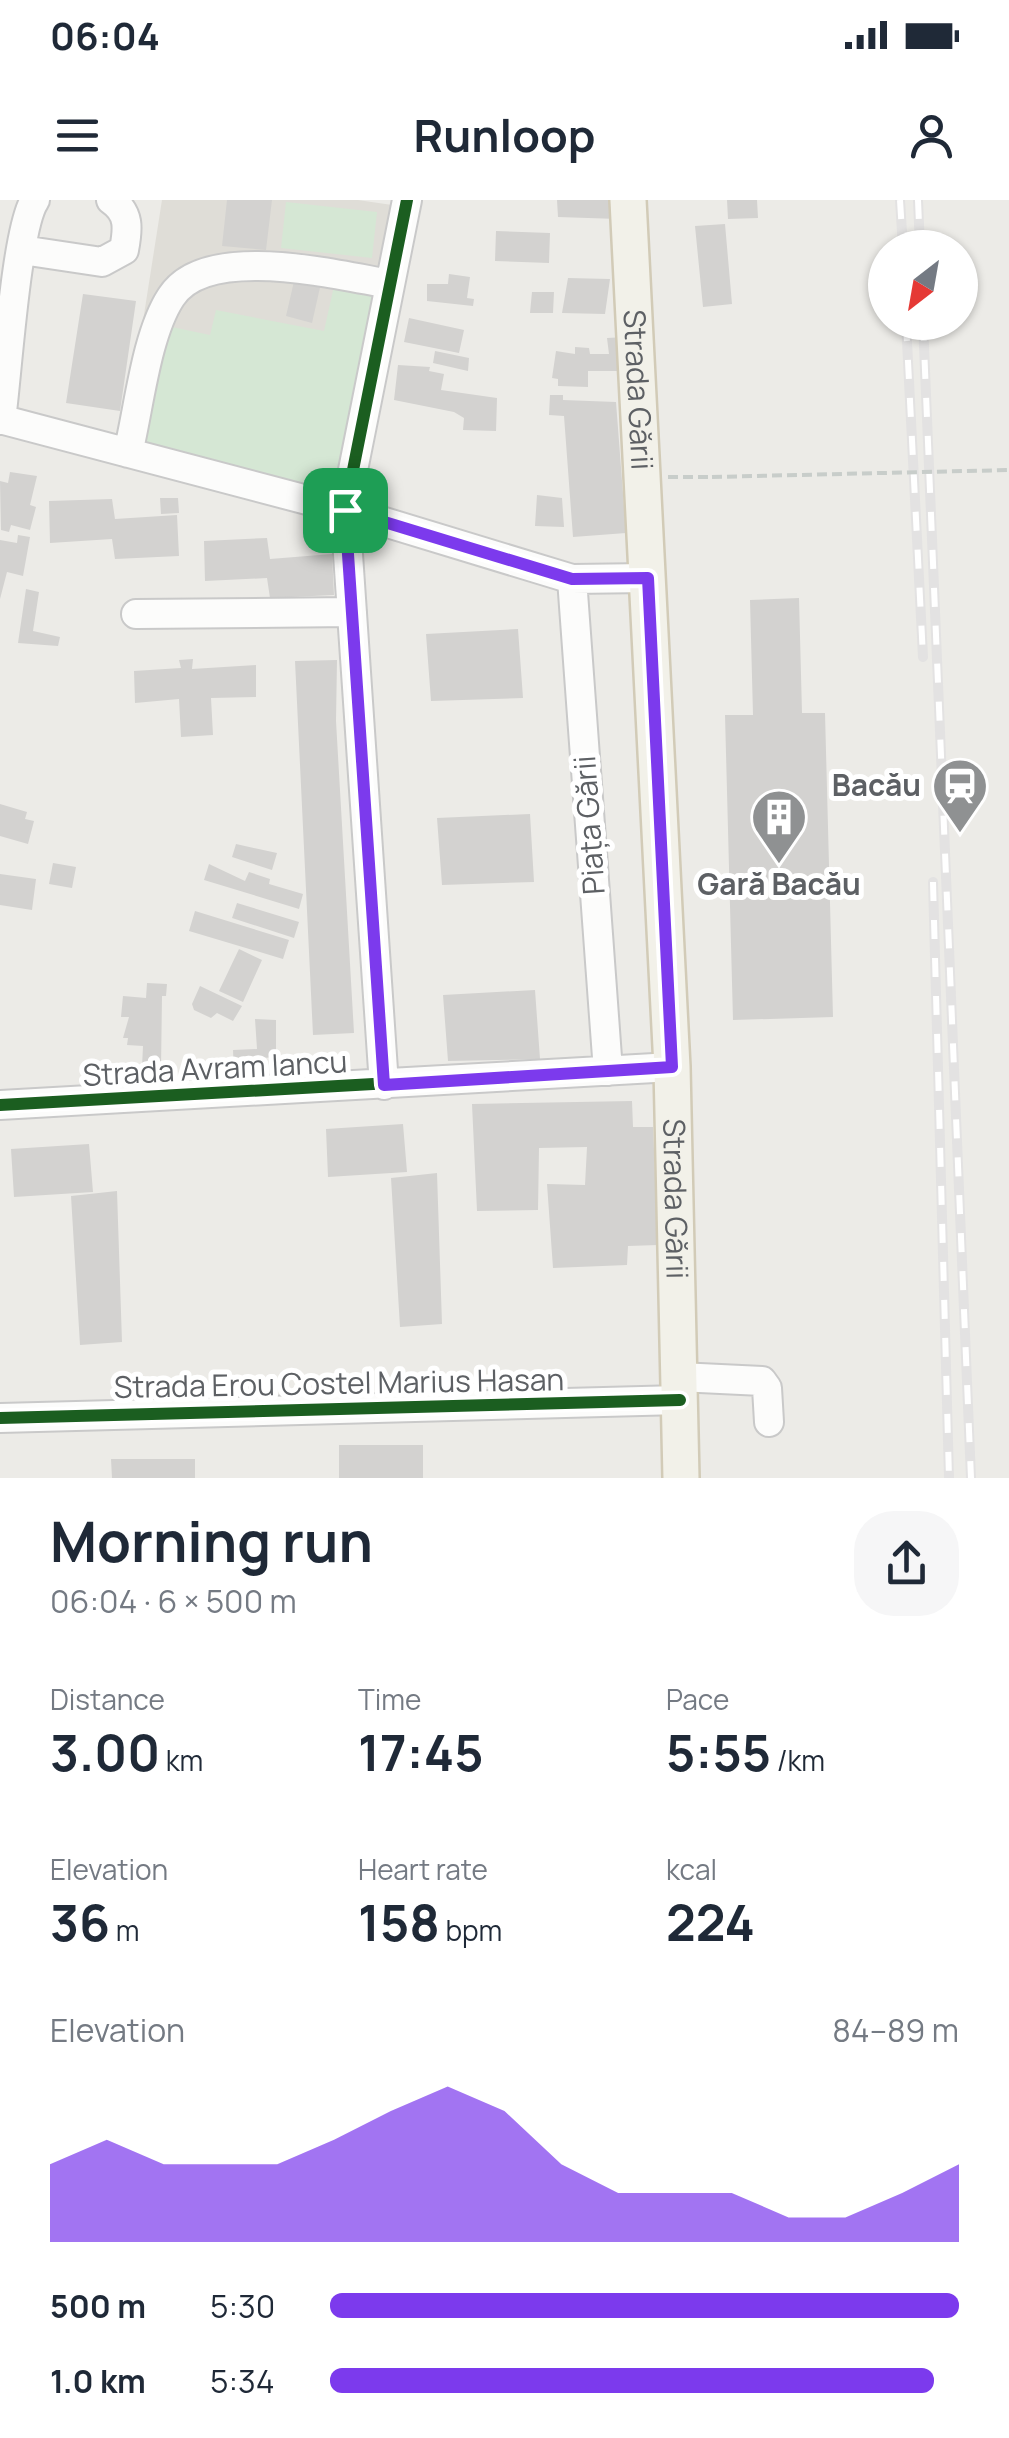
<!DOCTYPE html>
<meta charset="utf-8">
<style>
:root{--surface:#fff;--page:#f6f6f7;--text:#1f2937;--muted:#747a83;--accent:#7c3aed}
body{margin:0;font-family:Manrope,sans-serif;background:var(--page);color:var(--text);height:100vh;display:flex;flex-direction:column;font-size:38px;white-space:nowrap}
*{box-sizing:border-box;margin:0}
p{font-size:32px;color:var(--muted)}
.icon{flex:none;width:55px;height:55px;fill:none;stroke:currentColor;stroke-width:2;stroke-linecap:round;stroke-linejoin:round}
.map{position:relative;height:1278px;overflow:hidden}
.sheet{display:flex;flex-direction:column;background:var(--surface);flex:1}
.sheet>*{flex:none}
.needle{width:65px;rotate:211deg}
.tools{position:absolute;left:868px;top:30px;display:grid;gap:20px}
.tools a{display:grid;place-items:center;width:110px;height:110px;border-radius:50%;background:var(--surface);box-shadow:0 2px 8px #0004;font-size:50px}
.pin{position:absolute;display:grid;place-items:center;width:85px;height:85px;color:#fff;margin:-42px;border-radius:20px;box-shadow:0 5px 15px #0006}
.round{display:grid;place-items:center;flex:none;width:105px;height:105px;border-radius:40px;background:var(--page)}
.overview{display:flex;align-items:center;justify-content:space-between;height:170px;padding:0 50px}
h1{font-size:55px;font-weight:700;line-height:75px}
.stats{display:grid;grid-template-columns:repeat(3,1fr);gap:15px;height:170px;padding:10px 50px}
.stats div{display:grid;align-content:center}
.stats b{font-size:50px;font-weight:700}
.stats small{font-size:28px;font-weight:400}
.stats p{font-size:28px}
.chart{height:280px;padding:20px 50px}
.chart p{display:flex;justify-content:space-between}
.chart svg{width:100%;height:180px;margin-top:10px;fill:var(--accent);opacity:.7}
ul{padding:0 50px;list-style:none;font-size:32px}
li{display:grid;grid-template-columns:160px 120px 1fr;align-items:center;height:75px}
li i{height:25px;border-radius:12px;background:var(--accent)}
.status{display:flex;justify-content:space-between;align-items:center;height:70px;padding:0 50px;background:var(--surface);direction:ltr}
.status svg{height:28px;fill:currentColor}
header{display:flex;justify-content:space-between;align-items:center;height:130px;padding:0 50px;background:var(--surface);font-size:45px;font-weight:700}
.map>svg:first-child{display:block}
</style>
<div class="status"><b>06:04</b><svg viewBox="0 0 49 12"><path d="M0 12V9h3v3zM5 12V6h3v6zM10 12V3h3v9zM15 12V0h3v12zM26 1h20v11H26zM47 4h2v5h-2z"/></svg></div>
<header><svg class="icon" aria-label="menu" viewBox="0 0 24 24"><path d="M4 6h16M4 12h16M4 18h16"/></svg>Runloop<svg class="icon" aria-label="person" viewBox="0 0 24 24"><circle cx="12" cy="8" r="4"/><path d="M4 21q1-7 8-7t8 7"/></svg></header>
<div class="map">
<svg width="1009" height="1278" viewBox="0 0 1009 1278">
<rect width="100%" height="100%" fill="#ecebe7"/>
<path fill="#dfddd7" d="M162,0H358L392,5L333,295L124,242Z"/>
<path fill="#d5e7d4" d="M286,2L377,12L372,58L281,48Z
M334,86L374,93L333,295L144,247L167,126L210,135L216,110L324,131Z"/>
<path fill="#d3d2d0" d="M227,0H272L266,50L222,46Z
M557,0H615L618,19L558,17Z
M727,0H757L758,18L728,19Z
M725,24L732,104L703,107L695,26Z
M496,31L550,33L549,63L495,61Z
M449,74L470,77L467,98L474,99L473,106L427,101V84H448Z
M295,77L321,83L312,123L286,116Z
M568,78L610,79L605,114L562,113Z
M532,92H554L553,113H530Z
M83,94L136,101L120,211L66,203Z
M409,118L464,130L459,153L404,142Z
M626,137L629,171H588V187L558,186V179L552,178L556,151L575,154V147L589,148L590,154H609L607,138Z
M435,151L469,158L468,171L433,163Z
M398,165L430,167L429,171L444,174L441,190L497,198L496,231L463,230L464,218L454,212L394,200Z
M550,195H563V200L616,202L626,333L573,337L564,216L549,215Z
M10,272L37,276L30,305L36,307L30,330L11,325L9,332L1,330L0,281L8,283Z
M537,295L562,298L564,327L535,326Z
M160,298H178L179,313L161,314Z
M112,299L115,319L177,315L179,356L115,359L112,339L50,343L49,301Z
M18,335L30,337L23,376L7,372L0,399V340L17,343Z
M267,338L270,359L332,354L334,395L270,398L267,378L205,381L204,341Z
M26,389L39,392L33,431L60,437L58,446L18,443Z
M799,398L802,513H825L833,817L733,820L725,515H753L750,400Z
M518,429L523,498L431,501L426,434Z
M193,459L192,469L256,465V497L211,498L213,535L181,537L179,499L135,503L134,471L181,468L179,460Z
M337,460L336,521L354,833L313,835L295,461Z
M0,604L27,612L25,619L34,621L28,644L0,636Z
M530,614L534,682L442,685L437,618Z
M236,644L277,653L272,670L232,657Z
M53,663L76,667L72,688L49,684Z
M209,664L245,681L249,672L270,679L269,684L303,694L299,709L204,680Z
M0,674L36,679L32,710L0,705Z
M237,703L299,722L294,738L232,718Z
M195,711L289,740L283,759L189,731Z
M239,749L262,760L243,802L219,791Z
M147,783L167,784L166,796H162L161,868L142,867L143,846L127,845L128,838H123L129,817H121L123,796L146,798Z
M200,786L242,806L233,821L217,813L211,818L194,810L192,804Z
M535,790L540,859L448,861L443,795Z
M255,819L276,820V857L263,858V870L234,871L233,850L257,849Z
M632,901L633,927H653L658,1045L628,1046L627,1065L553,1068L547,984L585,985L587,947L539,948L538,1010L477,1011L472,904Z
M403,924L407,972L328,977L326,929Z
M89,944L93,992L14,997L11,949Z
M437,973L442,1124L400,1127L391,978Z
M117,991L122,1142L80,1145L71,996Z
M339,1245H423V1278H339Z
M111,1259H195V1278H112Z"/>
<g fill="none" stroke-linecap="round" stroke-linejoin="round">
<g stroke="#c9c9c9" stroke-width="32">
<path id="minor" d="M22,50L102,62L124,50C128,29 130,13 111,0
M0,219L345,310L572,379L648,378
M1,220C7,177 16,28 35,0
M128,253C139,208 146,135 171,97C206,42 336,75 390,84
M572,379L608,871
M136,414L352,412
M384,885L345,310L407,0
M0,905L672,867
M679,1177L762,1181L767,1188L769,1222
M0,1218L680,1200"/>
</g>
<g stroke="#d2cbb7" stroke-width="40">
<g id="major">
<path id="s1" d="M628,0L672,867L681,1278"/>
</g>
</g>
<path stroke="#c8cdca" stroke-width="4" stroke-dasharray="10 5" stroke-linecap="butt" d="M668,277H712"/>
<use href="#minor" stroke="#fcfcfb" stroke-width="28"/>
<use href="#major" stroke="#f2f1e9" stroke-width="35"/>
<g stroke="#e3e2e2" stroke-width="10">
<path id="rail" d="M900,0L903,48
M918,0L920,48
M906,122L923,457
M923,122L971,1278
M933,682L949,1278"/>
</g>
<use href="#rail" stroke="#fff" stroke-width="6" stroke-dasharray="19" stroke-linecap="butt"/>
<path stroke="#c8cdca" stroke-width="4" stroke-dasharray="10 5" stroke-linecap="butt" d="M712,277L1009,270"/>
<g stroke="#fff" stroke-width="19">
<path id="cycleway" d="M384,885L345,310L407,0
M0,905L672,867
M0,1218L680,1200"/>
</g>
<use href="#cycleway" stroke="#1b5e20" stroke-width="12"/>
</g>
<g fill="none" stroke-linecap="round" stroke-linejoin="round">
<g stroke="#fff" stroke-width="20">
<path id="route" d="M345,310L572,379L648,378L672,867L384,885Z"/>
</g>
<use href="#route" stroke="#7c3aed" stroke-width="12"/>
</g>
<defs>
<g id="station-pin" transform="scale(2.875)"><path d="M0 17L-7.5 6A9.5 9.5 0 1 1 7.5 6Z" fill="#8f9192" stroke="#fff"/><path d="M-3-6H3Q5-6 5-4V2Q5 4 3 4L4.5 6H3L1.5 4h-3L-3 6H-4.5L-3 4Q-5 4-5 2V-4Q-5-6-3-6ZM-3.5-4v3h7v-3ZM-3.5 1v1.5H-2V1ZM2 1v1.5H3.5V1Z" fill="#fff"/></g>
<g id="building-pin" transform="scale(2.875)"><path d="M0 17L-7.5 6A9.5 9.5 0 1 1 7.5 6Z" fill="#8f9192" stroke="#fff"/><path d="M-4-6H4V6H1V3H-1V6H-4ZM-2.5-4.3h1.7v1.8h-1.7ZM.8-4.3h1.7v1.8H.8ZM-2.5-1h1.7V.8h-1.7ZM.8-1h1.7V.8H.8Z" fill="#fff"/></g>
</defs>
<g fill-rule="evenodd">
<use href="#station-pin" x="960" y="586"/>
<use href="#building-pin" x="779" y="617"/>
</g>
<g text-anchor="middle" stroke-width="10" stroke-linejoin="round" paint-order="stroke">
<g font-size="30" fill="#5d6064" stroke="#fff">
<text dy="10" stroke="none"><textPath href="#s1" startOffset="190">Strada Gării</textPath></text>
<text transform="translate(590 625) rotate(-94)" y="10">Piața Gării</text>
<text transform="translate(215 869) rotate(-3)" y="10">Strada Avram Iancu</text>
<text dy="10" stroke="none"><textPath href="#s1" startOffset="1000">Strada Gării</textPath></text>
<text transform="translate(339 1184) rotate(-1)" y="10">Strada Erou Costel Marius Hasan</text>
</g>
<g font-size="30" font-weight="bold" fill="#5d6064" stroke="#fff" text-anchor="end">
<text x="921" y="596">Bacău</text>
<text x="779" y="695" text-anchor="middle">Gară Bacău</text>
</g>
</g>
</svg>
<div class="tools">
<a><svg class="needle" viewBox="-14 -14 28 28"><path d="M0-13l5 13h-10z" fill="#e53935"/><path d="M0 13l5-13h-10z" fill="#747a83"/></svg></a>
</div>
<div class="pin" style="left:345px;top:310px;background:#1e9e55"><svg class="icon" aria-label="arrive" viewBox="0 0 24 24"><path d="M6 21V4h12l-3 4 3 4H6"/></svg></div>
</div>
<section class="sheet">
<div class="overview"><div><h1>Morning run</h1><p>06:04 · 6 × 500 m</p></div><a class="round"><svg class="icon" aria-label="share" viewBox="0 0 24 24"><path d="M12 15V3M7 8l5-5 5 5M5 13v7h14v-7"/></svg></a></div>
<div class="stats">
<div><p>Distance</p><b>3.00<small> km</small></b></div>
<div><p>Time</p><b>17:45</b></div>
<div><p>Pace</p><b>5:55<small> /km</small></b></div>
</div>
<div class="stats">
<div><p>Elevation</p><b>36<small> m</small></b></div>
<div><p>Heart rate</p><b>158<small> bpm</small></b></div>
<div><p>kcal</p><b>224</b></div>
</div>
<div class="chart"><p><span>Elevation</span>84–89 m</p>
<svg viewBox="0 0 160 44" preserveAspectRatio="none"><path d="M0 44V25L10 19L20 25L30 25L40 25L50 19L60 12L70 6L80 12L90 25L100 32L110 32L120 32L130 38L140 38L150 32L160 25V44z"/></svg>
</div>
<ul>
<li><b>500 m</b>5:30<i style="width:100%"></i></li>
<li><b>1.0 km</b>5:34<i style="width:96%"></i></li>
</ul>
</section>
